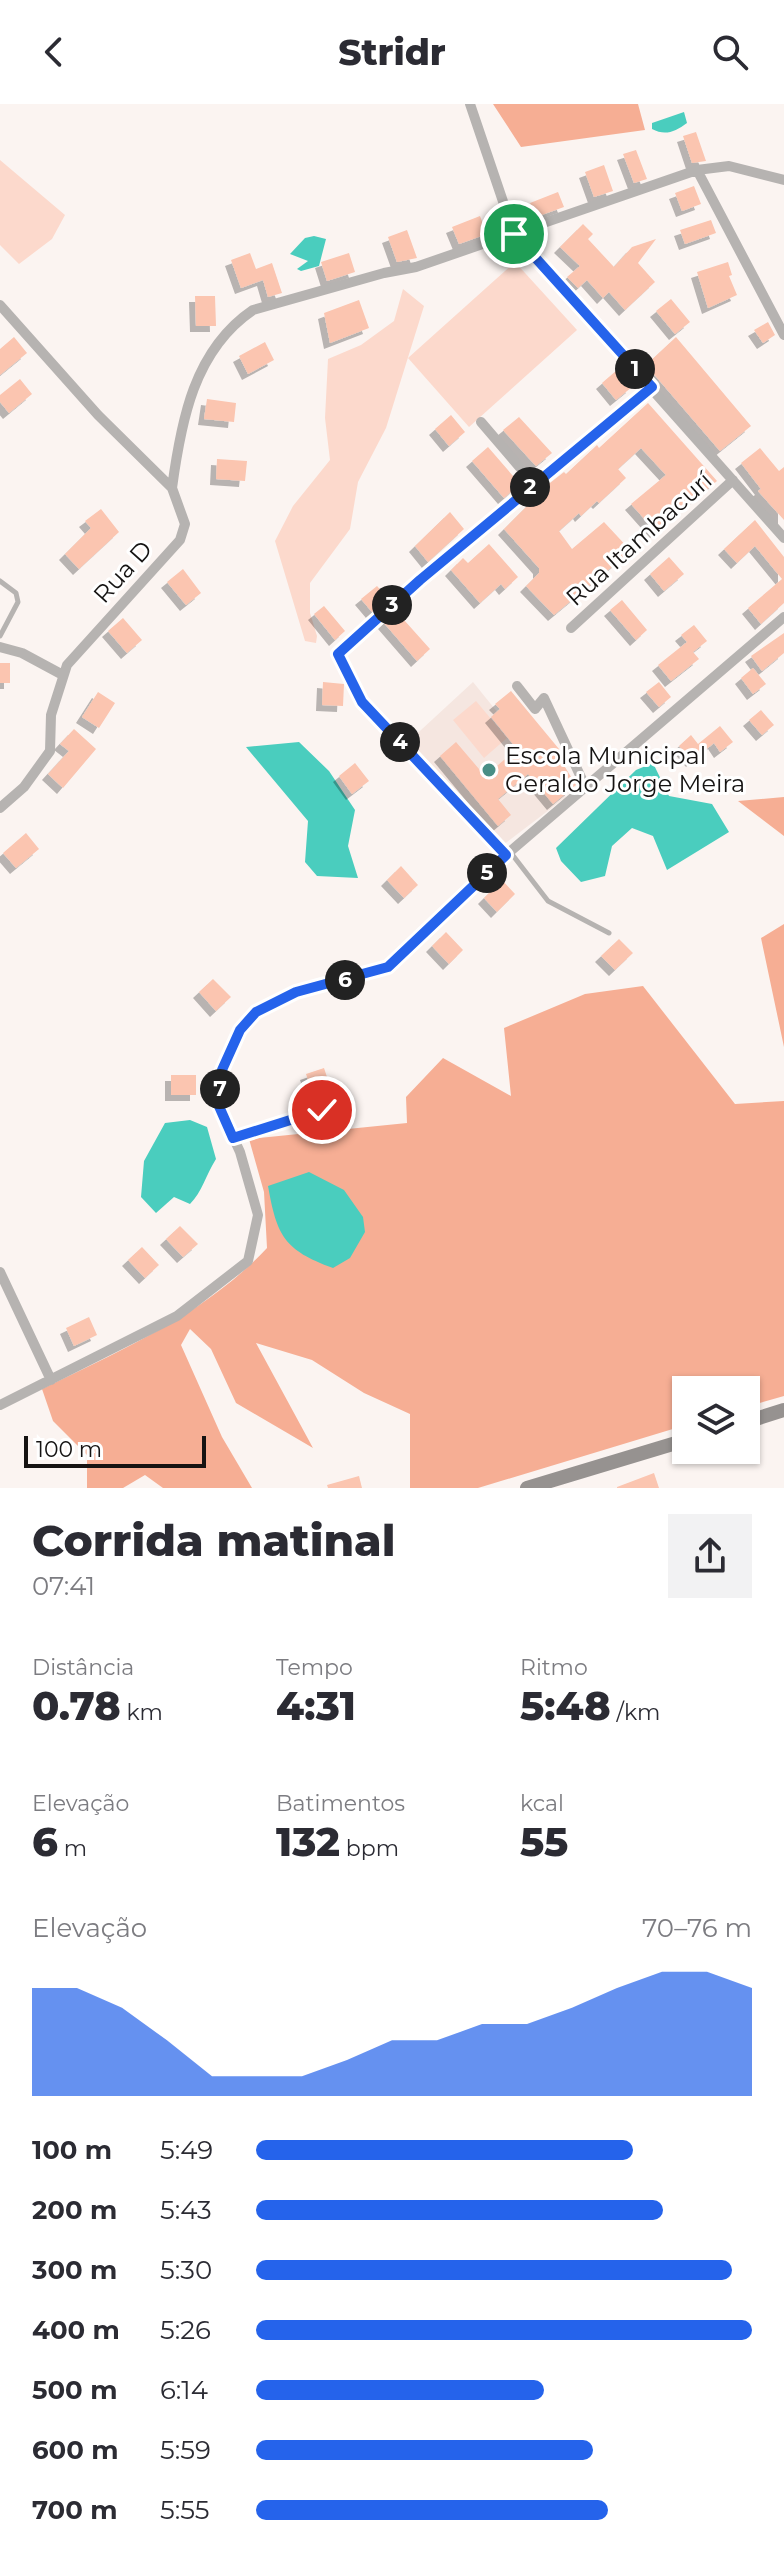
<!DOCTYPE html>
<html lang="pt">
<meta charset="utf-8">
<style>
:root{--surface:#fff;--page:#f2f2f3;--text:#2b2b33;--muted:#7c7c81;--accent:#2563eb}
body{margin:0;font-family:Montserrat,sans-serif;background:var(--page);color:var(--text);height:100vh;display:flex;flex-direction:column;font-size:30px;white-space:nowrap}
*{box-sizing:border-box;margin:0}
p{font-size:26px;color:var(--muted)}
.icon{flex:none;width:44px;height:44px;fill:none;stroke:currentColor;stroke-width:2;stroke-linecap:round;stroke-linejoin:round}
.map{position:relative;height:1384px;overflow:hidden}
.sheet{display:flex;flex-direction:column;background:var(--surface);flex:1}
.sheet>*{flex:none}
.controls{position:absolute;left:672px;top:1272px;display:grid;gap:16px}
.controls a{display:grid;place-items:center;width:88px;height:88px;border-radius:0px;background:var(--surface);box-shadow:0 2px 6px #0004;font-size:40px}
.scale{position:absolute;left:24px;bottom:20px;width:182px;box-sizing:border-box;padding-left:8px;border:4px solid #151312;border-top:0;font-size:22px;line-height:28px;white-space:nowrap;color:#151312;-webkit-text-stroke:6px #fff;paint-order:stroke}
.pin{position:absolute;display:grid;place-items:center;width:68px;height:68px;color:#fff;margin:-34px;border:4px solid #fff;border-radius:50%;box-shadow:0 2px 8px #0007}
.km{position:absolute;width:40px;height:40px;margin:-20px;border-radius:50%;background:#222;color:#fff;font-size:22px;line-height:40px;text-align:center}
.round{display:grid;place-items:center;flex:none;width:84px;height:84px;border-radius:0px;background:var(--page)}
.headline{display:flex;align-items:center;justify-content:space-between;height:136px;padding:0 32px}
h1{font-size:44px;font-weight:800;line-height:60px}
.stats{display:grid;grid-template-columns:repeat(3,1fr);gap:12px;height:136px;padding:8px 32px}
.stats div{display:grid;align-content:center}
.stats b{font-size:40px;font-weight:800}
.stats small{font-size:22px;font-weight:400}
.stats p{font-size:22px}
.chart{height:224px;padding:16px 32px}
.chart p{display:flex;justify-content:space-between}
.chart svg{width:100%;height:144px;margin-top:8px;fill:var(--accent);opacity:.7}
ul{padding:0 32px;list-style:none;font-size:26px}
li{display:grid;grid-template-columns:128px 96px 1fr;align-items:center;height:60px}
li i{height:20px;border-radius:10px;background:var(--accent)}
header{display:flex;justify-content:space-between;align-items:center;height:104px;padding:0 32px;background:var(--surface);font-size:36px;font-weight:800}
.map>svg:first-child{display:block}
</style>
<header><svg class="icon" aria-label="back" viewBox="0 0 24 24"><path d="M15 5l-7 7 7 7"/></svg>Stridr<svg class="icon" aria-label="search" viewBox="0 0 24 24"><circle cx="10" cy="10" r="6"/><path d="M15 15l6 6"/></svg></header>
<div class="map">
<svg width="784" height="1384" viewBox="0 0 784 1384">
<defs>
<filter id="shadow"><feDropShadow dx="-6" dy="6" stdDeviation="0" flood-color="#0004"/></filter>
</defs>
<rect width="100%" height="100%" fill="#fbf4f1"/>
<path fill="#f5e6e0" d="M473,578L566,693L503,741L408,638Z"/>
<path fill="#fcd9cc" d="M0,56L65,111L52,135L19,160L0,141Z
M515,158L577,226L469,323L408,254Z
M403,185L424,202L386,324L358,378L350,425L310,479V509L317,532L316,539L305,537L275,437L293,402L330,356L325,314L328,255L361,241L394,217Z
M476,597L507,634L484,654L453,616Z"/>
<path fill="#f6ae94" d="M493,0H638L645,26L521,43Z
M784,693V732L738,697Z
M784,820V943L761,834Z
M643,882L735,1000L784,997V1292L746,1303V1286H686V1321L478,1384H410V1310L364,1289L312,1256L256,1239L313,1344L236,1299L211,1245L190,1225L181,1241L222,1333L252,1384H163L145,1371L123,1384H87V1351L53,1317L42,1285C123,1245 204,1211 267,1144L264,1088L249,1035L407,1019L406,993L443,954L511,992L504,924L585,890Z"/>
<path fill="#4acdbe" d="M684,8L687,19C675,28 665,32 652,25V19Z
M314,132L326,135L319,162L301,167L297,165L308,157L290,150L305,134Z
M299,638L329,667L355,706L348,742L358,774L317,772L305,758L308,717L246,643Z
M653,659L669,692L712,700L729,728L667,766L653,732L632,724L612,742L605,772L581,778L561,757L556,744L636,666Z
M190,1016L207,1023L216,1055C206,1071 202,1088 190,1100L174,1093L156,1109L141,1093L144,1057L165,1019Z
M309,1068L344,1086L363,1113L365,1128L350,1154L333,1164C284,1146 277,1132 268,1082Z"/>
<path fill="#fbc5b0" filter="url(#shadow)" d="M696,28L706,57L692,59L683,32Z
M636,46L647,75L634,79L623,50Z
M604,61L613,87L594,93L585,68Z
M694,82L701,100L682,107L675,89Z
M558,88L564,103L536,113L530,99Z
M480,112L487,130L459,140L452,123Z
M711,116L716,129L685,140L680,126Z
M583,120L593,130L588,135L614,163L632,143L656,135L638,159L655,178L625,206L609,188L603,194L587,176L578,184L567,173L580,162L560,143Z
M407,126L417,154L397,158L388,133Z
M250,149L256,165L272,159L282,189L268,193L263,176L241,184L231,156Z
M349,149L355,168L327,177L321,158Z
M728,158L732,171L729,172L737,191L708,204L697,168Z
M195,192H215L216,222H196Z
M671,195L690,218L675,230L656,207Z
M359,196L369,224L330,239L324,209Z
M768,218L775,231L763,239L754,226Z
M14,233L27,249L0,271V245Z
M676,233L751,322L720,347L646,261Z
M265,238L274,256L248,270L239,252Z
M617,266L632,283L616,296L602,279Z
M20,275L32,290L9,309L0,298V291Z
M207,295L236,299L234,318L204,315Z
M648,299L717,377L656,428L631,400L666,371L641,344L618,365L626,374L599,399L597,397L581,412L579,409L559,427L572,445L604,418L631,447L554,511L526,482L539,469V464L504,425L534,395L532,393L564,368L566,370L597,341L599,344Z
M451,311L465,328L449,342L435,325Z
M519,313L552,349L536,362L503,326Z
M488,343L520,380L504,394L472,357Z
M760,344L779,367L784,363V416L758,387L761,385L741,359Z
M217,355L247,357L245,377L216,375Z
M101,405L119,428L79,465L65,450L91,424L85,417Z
M450,408L464,425L428,458L415,442Z
M755,416L784,453V499L761,520L748,504L782,475L755,442L737,459L724,445Z
M489,440L518,473L505,485L501,480L480,499L451,466L463,454L468,459Z
M669,453L684,470L664,487L650,470Z
M183,465L201,489L186,501L167,478Z
M377,482L388,494L372,508L361,495Z
M622,496L647,526L636,536L610,506Z
M324,502L345,527L335,536L314,510Z
M396,507L430,545L417,557L384,519Z
M123,514L142,536L127,549L108,527Z
M694,521L707,537L693,548L699,555L671,577L658,561L687,538L681,531Z
M784,529V549L762,567L751,552Z
M0,559H10V579H0Z
M753,564L766,580L753,590L741,574Z
M323,578L344,580L343,602L322,601Z
M659,578L671,593L659,603L646,588Z
M511,587L559,645L557,650L576,681L553,700L528,670L498,695L511,711L498,722L440,652L456,638L485,672L517,645L491,613L500,605L495,600Z
M98,588L115,599L99,624L82,613Z
M761,606L774,621L762,631L749,616Z
M720,622L733,638L720,648L714,639L692,657L679,642L691,631L698,640Z
M74,625L96,645L63,684L48,670L69,647L60,640Z
M355,659L369,677L352,690L339,672Z
M26,729L39,745L16,764L3,749Z
M401,762L418,781L404,794L387,776Z
M502,776L515,790L497,808L484,794Z
M446,828L463,846L449,860L432,842Z
M619,835L633,849L615,866L601,852Z
M213,875L231,893L216,907L199,888Z
M324,964L332,988L314,994L306,970Z
M171,971H196V991H171Z
M180,1122L198,1140L183,1153L166,1135Z
M142,1143L159,1161L145,1174L128,1156Z
M89,1213L97,1231L74,1242L66,1224Z
M654,1369L659,1384H617V1383Z
M359,1372L362,1384H328L327,1381Z"/>
<g fill="none" stroke-linecap="round" stroke-linejoin="round">
<path stroke="#b6b3b1" stroke-width="5" d="M0,477L16,489L18,498L0,532
M511,749L548,797L609,829
M234,1034L322,1006L350,1008L339,989"/>
<path stroke="#b6b3b1" stroke-width="10" d="M470,0L514,130L784,434
M697,66L784,231
M0,201L98,311L172,384L185,420L180,436L67,561L51,611L50,647L24,683L0,704
M481,318L534,380
M172,384C181,317 194,246 253,206L384,169L416,163L697,66L729,62L784,76
M571,524L733,376
M0,543L22,549L61,570
M517,582L535,605L544,594L585,682
M506,751L362,598L338,550L410,484L652,283
M0,1168L51,1276
M0,1301L177,1212L248,1157L258,1111L240,1048L218,1000L222,966L240,926L256,908L296,888L388,863L506,751L784,513"/>
<path stroke="#969290" stroke-width="14" d="M746,1318L784,1306
M527,1384L686,1336"/>
</g>
<g fill="none" stroke-linecap="round" stroke-linejoin="round">
<g stroke="#fff" stroke-width="16">
<path id="route" d="M322,1006L233,1034L218,1000L222,966L240,926L256,908L296,888L388,863L506,751L362,598L338,550L420,476L652,283L514,130"/>
</g>
<use href="#route" stroke="#2563eb" stroke-width="10"/>
</g>
<circle fill="#498e85" stroke="#fff" stroke-width="3" cx="489" cy="666" r="8"/>
<g text-anchor="middle" stroke-width="6" stroke-linejoin="round" paint-order="stroke">
<g font-size="24" fill="#151312" stroke="#fff">
<text transform="translate(639 435) rotate(-42)" y="8">Rua Itambacurí</text>
<text transform="translate(123 468) rotate(-48)" y="8">Rua D</text>
</g>
<g font-size="24" fill="#151312" stroke="#fff" text-anchor="start">
<text x="505" y="660">Escola Municipal<tspan x="505" dy="28">Geraldo Jorge Meira</tspan></text>
</g>
</g>
</svg>
<div class="controls">
<a><svg class="icon" aria-label="layers" viewBox="0 0 24 24"><path d="M12 4l9 5-9 5-9-5zM3 14l9 5 9-5"/></svg></a>
</div>
<div class="scale">100 m</div>
<div class="pin" style="left:514px;top:130px;background:#1e9e55"><svg class="icon" aria-label="arrive" viewBox="0 0 24 24"><path d="M6 21V4h12l-3 4 3 4H6"/></svg></div>
<div class="pin" style="left:322px;top:1006px;background:#d93025"><svg class="icon" aria-label="check" viewBox="0 0 24 24"><path d="M5 12l5 5 9-10"/></svg></div>
<b class="km" style="left:635px;top:265px">1</b>
<b class="km" style="left:530px;top:383px">2</b>
<b class="km" style="left:392px;top:501px">3</b>
<b class="km" style="left:400px;top:638px">4</b>
<b class="km" style="left:487px;top:769px">5</b>
<b class="km" style="left:345px;top:876px">6</b>
<b class="km" style="left:220px;top:985px">7</b>
</div>
<section class="sheet">
<div class="headline"><div><h1>Corrida matinal</h1><p>07:41</p></div><a class="round"><svg class="icon" aria-label="share" viewBox="0 0 24 24"><path d="M12 15V3M7 8l5-5 5 5M5 13v7h14v-7"/></svg></a></div>
<div class="stats">
<div><p>Distância</p><b>0.78<small> km</small></b></div>
<div><p>Tempo</p><b>4:31</b></div>
<div><p>Ritmo</p><b>5:48<small> /km</small></b></div>
</div>
<div class="stats">
<div><p>Elevação</p><b>6<small> m</small></b></div>
<div><p>Batimentos</p><b>132<small> bpm</small></b></div>
<div><p>kcal</p><b>55</b></div>
</div>
<div class="chart"><p><span>Elevação</span>70–76 m</p>
<svg viewBox="0 0 160 44" preserveAspectRatio="none"><path d="M0 44V11L10 11L20 17L30 27L40 38L50 38L60 38L70 33L80 27L90 27L100 22L110 22L120 17L130 11L140 6L150 6L160 11V44z"/></svg>
</div>
<ul>
<li><b>100 m</b>5:49<i style="width:76%"></i></li>
<li><b>200 m</b>5:43<i style="width:82%"></i></li>
<li><b>300 m</b>5:30<i style="width:96%"></i></li>
<li><b>400 m</b>5:26<i style="width:100%"></i></li>
<li><b>500 m</b>6:14<i style="width:58%"></i></li>
<li><b>600 m</b>5:59<i style="width:68%"></i></li>
<li><b>700 m</b>5:55<i style="width:71%"></i></li>
</ul>
</section>
